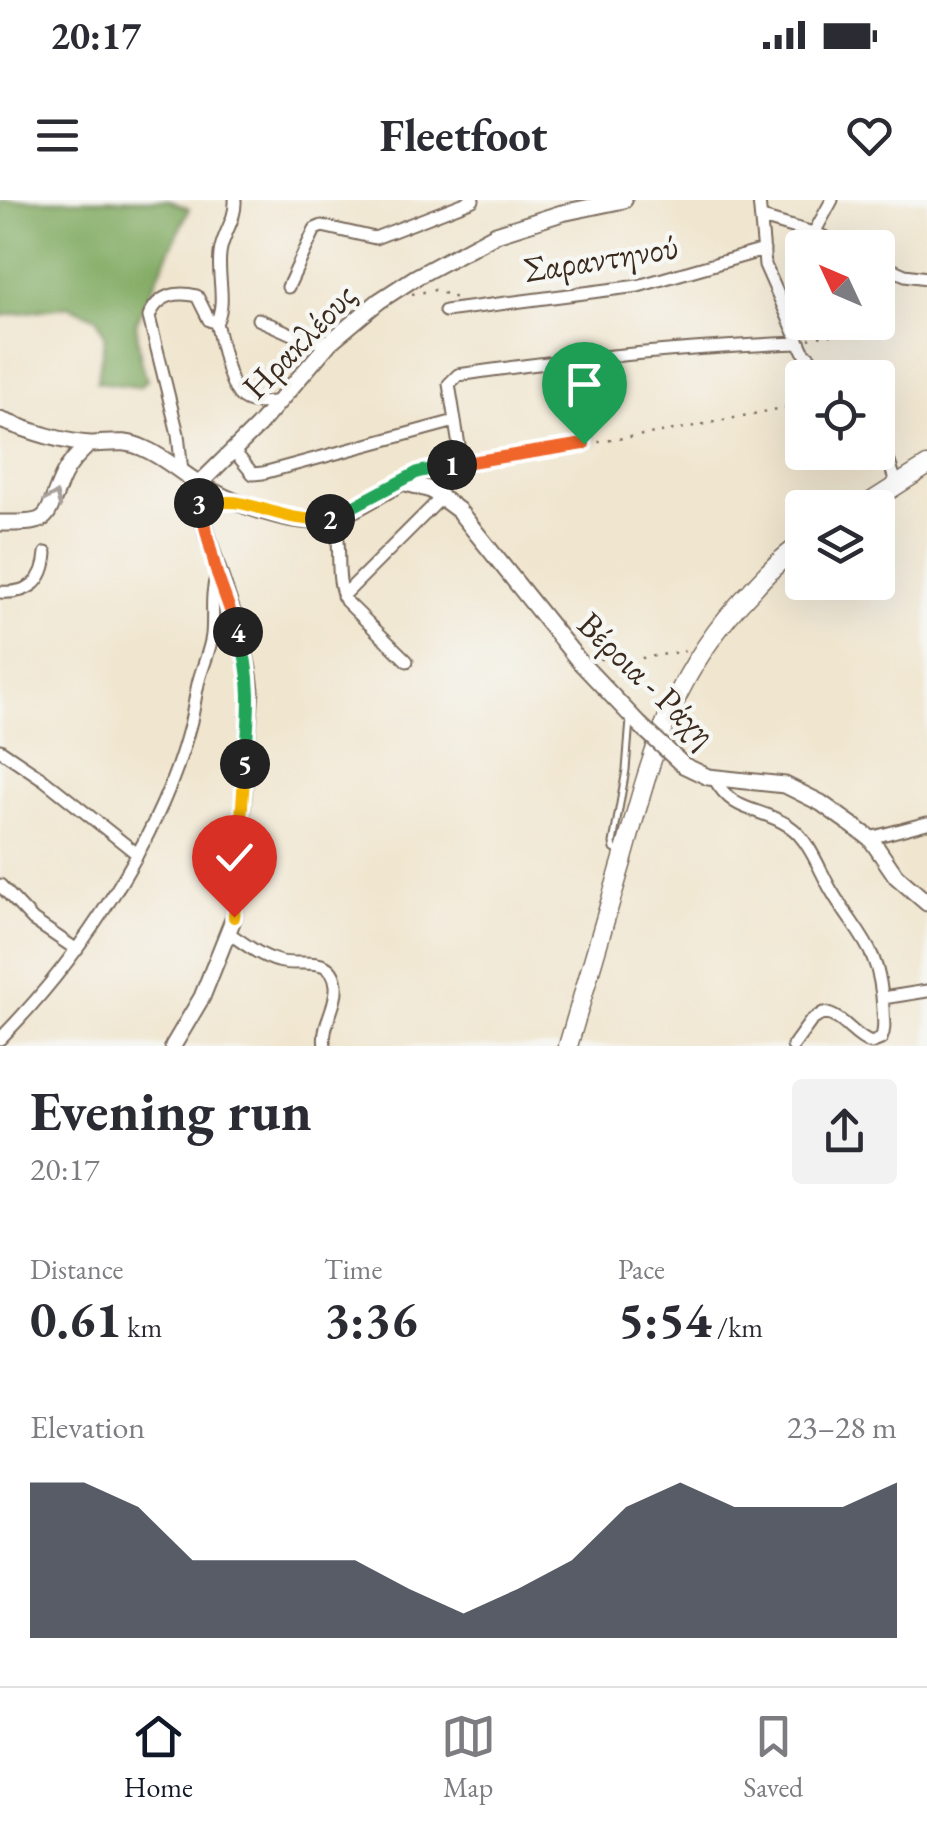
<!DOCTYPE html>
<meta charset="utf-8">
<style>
:root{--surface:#fff;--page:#f2f2f3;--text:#2b2b33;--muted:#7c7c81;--line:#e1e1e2;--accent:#111827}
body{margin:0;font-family:"EB Garamond",serif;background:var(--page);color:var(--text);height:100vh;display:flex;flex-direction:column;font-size:38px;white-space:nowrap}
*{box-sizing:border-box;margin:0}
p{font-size:32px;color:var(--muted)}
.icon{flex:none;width:55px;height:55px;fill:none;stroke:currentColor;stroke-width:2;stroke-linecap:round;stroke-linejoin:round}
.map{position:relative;height:846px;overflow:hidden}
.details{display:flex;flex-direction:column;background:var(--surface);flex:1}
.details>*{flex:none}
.needle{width:65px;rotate:314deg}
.controls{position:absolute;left:785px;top:30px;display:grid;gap:20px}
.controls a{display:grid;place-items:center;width:110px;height:110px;border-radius:10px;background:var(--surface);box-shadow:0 10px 40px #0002;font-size:50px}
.pin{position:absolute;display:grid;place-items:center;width:85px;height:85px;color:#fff;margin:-102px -42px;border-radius:50% 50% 50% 0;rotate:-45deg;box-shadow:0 0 10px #0007}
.pin .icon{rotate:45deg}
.km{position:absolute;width:50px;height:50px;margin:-25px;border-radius:50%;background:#222;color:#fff;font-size:28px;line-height:50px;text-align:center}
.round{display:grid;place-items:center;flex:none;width:105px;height:105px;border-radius:10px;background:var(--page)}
.overview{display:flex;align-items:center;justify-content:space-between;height:170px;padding:0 30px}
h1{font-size:55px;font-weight:700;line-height:75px}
.metrics{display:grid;grid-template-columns:repeat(3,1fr);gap:15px;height:170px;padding:10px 30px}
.metrics div{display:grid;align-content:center}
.metrics b{font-size:50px;font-weight:700}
.metrics small{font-size:28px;font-weight:400}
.metrics p{font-size:28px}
.chart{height:280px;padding:20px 30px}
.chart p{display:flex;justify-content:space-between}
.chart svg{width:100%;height:180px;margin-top:10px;fill:var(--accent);opacity:.7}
.status{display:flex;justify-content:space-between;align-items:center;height:70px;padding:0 50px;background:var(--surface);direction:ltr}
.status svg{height:28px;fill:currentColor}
header{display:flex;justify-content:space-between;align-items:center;height:130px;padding:0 30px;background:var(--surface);font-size:45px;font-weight:700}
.menu{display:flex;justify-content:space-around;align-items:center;height:140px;border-top:2px solid var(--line);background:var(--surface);font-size:28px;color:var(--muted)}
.menu a{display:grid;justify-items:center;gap:5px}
.menu .on{color:var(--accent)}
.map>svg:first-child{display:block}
</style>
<div class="status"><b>20:17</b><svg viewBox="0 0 49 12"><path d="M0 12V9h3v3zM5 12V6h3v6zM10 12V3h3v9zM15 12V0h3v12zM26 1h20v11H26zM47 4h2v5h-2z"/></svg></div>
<header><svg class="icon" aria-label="menu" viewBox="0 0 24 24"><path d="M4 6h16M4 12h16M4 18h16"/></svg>Fleetfoot<svg class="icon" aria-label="heart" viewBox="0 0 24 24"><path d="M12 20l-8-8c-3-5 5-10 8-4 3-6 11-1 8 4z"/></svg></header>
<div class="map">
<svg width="927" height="846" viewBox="0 0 927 846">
<rect width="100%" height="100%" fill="#f6f6f2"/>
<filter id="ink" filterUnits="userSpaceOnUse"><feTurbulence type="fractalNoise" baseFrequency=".01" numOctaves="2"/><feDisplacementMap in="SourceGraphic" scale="20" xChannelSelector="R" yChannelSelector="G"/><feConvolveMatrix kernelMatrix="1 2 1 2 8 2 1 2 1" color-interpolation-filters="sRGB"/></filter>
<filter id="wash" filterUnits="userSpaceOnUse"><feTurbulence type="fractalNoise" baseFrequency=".0048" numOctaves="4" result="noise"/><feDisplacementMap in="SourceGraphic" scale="40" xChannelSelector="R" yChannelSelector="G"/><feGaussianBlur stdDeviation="2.25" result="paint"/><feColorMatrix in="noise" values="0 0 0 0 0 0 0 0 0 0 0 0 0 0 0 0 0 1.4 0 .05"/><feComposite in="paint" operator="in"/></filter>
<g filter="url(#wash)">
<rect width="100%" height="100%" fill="#f0e5ce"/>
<path fill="#83ac65" stroke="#5f6b42" stroke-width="2.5" d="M0,0H168L189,9L136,123L141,163L147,180L139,187L97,182L105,136L97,118L69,106L0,116Z"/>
</g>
<g filter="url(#ink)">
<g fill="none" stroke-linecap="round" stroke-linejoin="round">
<g stroke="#7a6b5c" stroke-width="9">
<path id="lane" d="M621,653L614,649L613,643L626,570L630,520"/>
</g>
<g stroke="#7a6b5c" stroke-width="15">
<path id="street" d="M235,0C236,18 225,31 221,48C215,72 228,100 216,123C221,140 228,187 242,198C253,206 270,202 282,201
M759,0L765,65L803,151L830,178
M762,18L820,35L848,48
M814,33L832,0
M878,63L905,75L927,78
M288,87L315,29L322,26L375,38L473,0
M445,111L638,86L764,50
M258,119L305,140L330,142
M878,231L897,285
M233,250L253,274L263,273L455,221
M182,272L178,234L149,117C157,95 176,91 197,96L209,120L216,123
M403,282L418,272L462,264L449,184L458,175C571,158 684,148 798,143
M333,318C344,345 333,376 346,401L407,461
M0,392C29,394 44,382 46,353
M343,396L442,297
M0,550L43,579L136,653
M714,578C734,615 759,606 789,626C809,639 820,671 831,690C859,738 880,747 883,809C883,820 886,828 881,839L871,843C852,836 844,816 823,813L811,821L793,846
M870,638L927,623
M0,685L33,720L77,750
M230,734C245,744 260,756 278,761C298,768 332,752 336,785C338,805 321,825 325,846
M883,798L927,791
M0,839C80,758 162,636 190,525C194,510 195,495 199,480C203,465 210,451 212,435C214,415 210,394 217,374"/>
</g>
<g stroke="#7a6b5c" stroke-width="19">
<path id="secondary" d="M0,220C28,230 60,242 90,244C109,244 124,239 143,248C162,256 178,270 195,281C226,301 298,330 334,318C358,310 381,293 403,282L431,290L458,310L579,461L639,524
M199,284L258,226L330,142L379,101L416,77L496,34L562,13L624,0
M0,323C56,324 43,319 63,276C69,263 79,254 89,244
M683,565L708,577L785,585L821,603L870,638L896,676L927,703
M173,846L202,797L234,717L251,490C246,435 219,384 206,330C202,315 197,300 199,284"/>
</g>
<g stroke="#7a6b5c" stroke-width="21">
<path id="primary" d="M861,308L927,266
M568,846C586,785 604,724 622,662C652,555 671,473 752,390C767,373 783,356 802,344"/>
</g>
<path stroke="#7a6b5c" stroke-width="2.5" stroke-dasharray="2.5 8" stroke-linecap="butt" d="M412,94L435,90L456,98
M809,139C827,133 879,135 884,113C886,103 883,90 883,80L886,76
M474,262L680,229L802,204
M590,457L618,462L685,451"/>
<use href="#lane" stroke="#fff" stroke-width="5"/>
<use href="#street" stroke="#fff" stroke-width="11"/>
<use href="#secondary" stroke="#fff" stroke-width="15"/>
<use href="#primary" stroke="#fff" stroke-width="18"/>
<g stroke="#7a6b5c" stroke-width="19" stroke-linecap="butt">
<path id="secondary-bridge" d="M639,524L683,565"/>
</g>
<use href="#secondary-bridge" stroke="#fff" stroke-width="15"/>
</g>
<defs><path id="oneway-chevron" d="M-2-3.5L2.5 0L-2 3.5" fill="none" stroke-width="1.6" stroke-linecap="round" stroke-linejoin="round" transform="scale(2.5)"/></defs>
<use stroke="#a79f9a" href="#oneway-chevron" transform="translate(54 299) rotate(-68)"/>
</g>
<g fill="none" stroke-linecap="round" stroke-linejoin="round" filter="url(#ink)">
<g stroke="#fff" stroke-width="20">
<path id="split-1" d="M452,265L584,244"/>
</g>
<g stroke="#fff" stroke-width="20">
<path id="split-2" d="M330,319L418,272L452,265"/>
</g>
<g stroke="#fff" stroke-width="20">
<path id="split-3" d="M199,303C212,304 228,300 240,303C272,310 296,323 330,319"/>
</g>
<g stroke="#fff" stroke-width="20">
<path id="split-4" d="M199,303L217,374L238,432"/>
</g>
<g stroke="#fff" stroke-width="20">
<path id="split-5" d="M238,432C254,477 249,517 245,564"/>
</g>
<g stroke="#fff" stroke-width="20">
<path id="split-6" d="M234,717L245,564"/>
</g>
<use href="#split-1" stroke="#f0652b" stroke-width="12"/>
<use href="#split-2" stroke="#22a559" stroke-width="12"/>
<use href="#split-3" stroke="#f5b400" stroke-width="12"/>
<use href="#split-4" stroke="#f0652b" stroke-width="12"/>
<use href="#split-5" stroke="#22a559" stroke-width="12"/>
<use href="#split-6" stroke="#f5b400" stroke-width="12"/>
</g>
<g text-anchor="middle" stroke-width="9" stroke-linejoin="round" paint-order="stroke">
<g font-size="35" fill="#3b2a1e" stroke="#f6f6f2">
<text transform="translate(601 58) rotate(-9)" y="12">Σαραντηνού</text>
<text transform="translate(299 141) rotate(-46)" y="12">Ηρακλέους</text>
<text transform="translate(647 479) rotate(44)" y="12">Βέροια - Ράχη</text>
</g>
</g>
</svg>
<div class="controls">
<a><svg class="needle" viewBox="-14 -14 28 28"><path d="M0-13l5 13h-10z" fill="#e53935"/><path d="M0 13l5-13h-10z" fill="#7c7c81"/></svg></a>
<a><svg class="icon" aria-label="locate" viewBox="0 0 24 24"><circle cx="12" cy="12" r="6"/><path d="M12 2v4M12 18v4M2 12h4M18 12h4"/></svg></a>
<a><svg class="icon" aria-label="layers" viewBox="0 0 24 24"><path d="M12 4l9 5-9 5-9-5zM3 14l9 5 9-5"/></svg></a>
</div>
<div class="pin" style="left:584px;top:244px;background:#1e9e55"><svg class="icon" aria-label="arrive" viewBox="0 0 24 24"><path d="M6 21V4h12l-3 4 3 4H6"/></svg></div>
<div class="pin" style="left:234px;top:717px;background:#d93025"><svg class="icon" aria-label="check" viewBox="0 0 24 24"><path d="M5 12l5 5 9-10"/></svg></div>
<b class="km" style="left:452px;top:265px">1</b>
<b class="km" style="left:330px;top:319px">2</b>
<b class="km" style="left:199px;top:303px">3</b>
<b class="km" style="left:238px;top:432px">4</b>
<b class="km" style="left:245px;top:564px">5</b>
</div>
<section class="details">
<div class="overview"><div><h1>Evening run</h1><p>20:17</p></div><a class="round"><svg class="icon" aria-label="share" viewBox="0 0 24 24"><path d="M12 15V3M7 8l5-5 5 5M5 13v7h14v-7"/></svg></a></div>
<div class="metrics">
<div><p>Distance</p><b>0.61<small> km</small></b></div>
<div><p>Time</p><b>3:36</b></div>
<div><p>Pace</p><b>5:54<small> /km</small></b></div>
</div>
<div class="chart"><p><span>Elevation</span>23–28 m</p>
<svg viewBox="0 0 160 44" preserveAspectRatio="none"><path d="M0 44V6L10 6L20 12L30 25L40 25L50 25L60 25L70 32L80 38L90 32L100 25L110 12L120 6L130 12L140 12L150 12L160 6V44z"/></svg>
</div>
</section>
<nav class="menu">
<a class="on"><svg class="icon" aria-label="home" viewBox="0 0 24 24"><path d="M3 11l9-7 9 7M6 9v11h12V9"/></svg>Home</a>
<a><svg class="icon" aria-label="map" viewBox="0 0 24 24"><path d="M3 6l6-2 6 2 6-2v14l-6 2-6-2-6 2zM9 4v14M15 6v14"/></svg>Map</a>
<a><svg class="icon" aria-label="saved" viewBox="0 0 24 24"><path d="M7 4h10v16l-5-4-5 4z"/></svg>Saved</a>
</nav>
